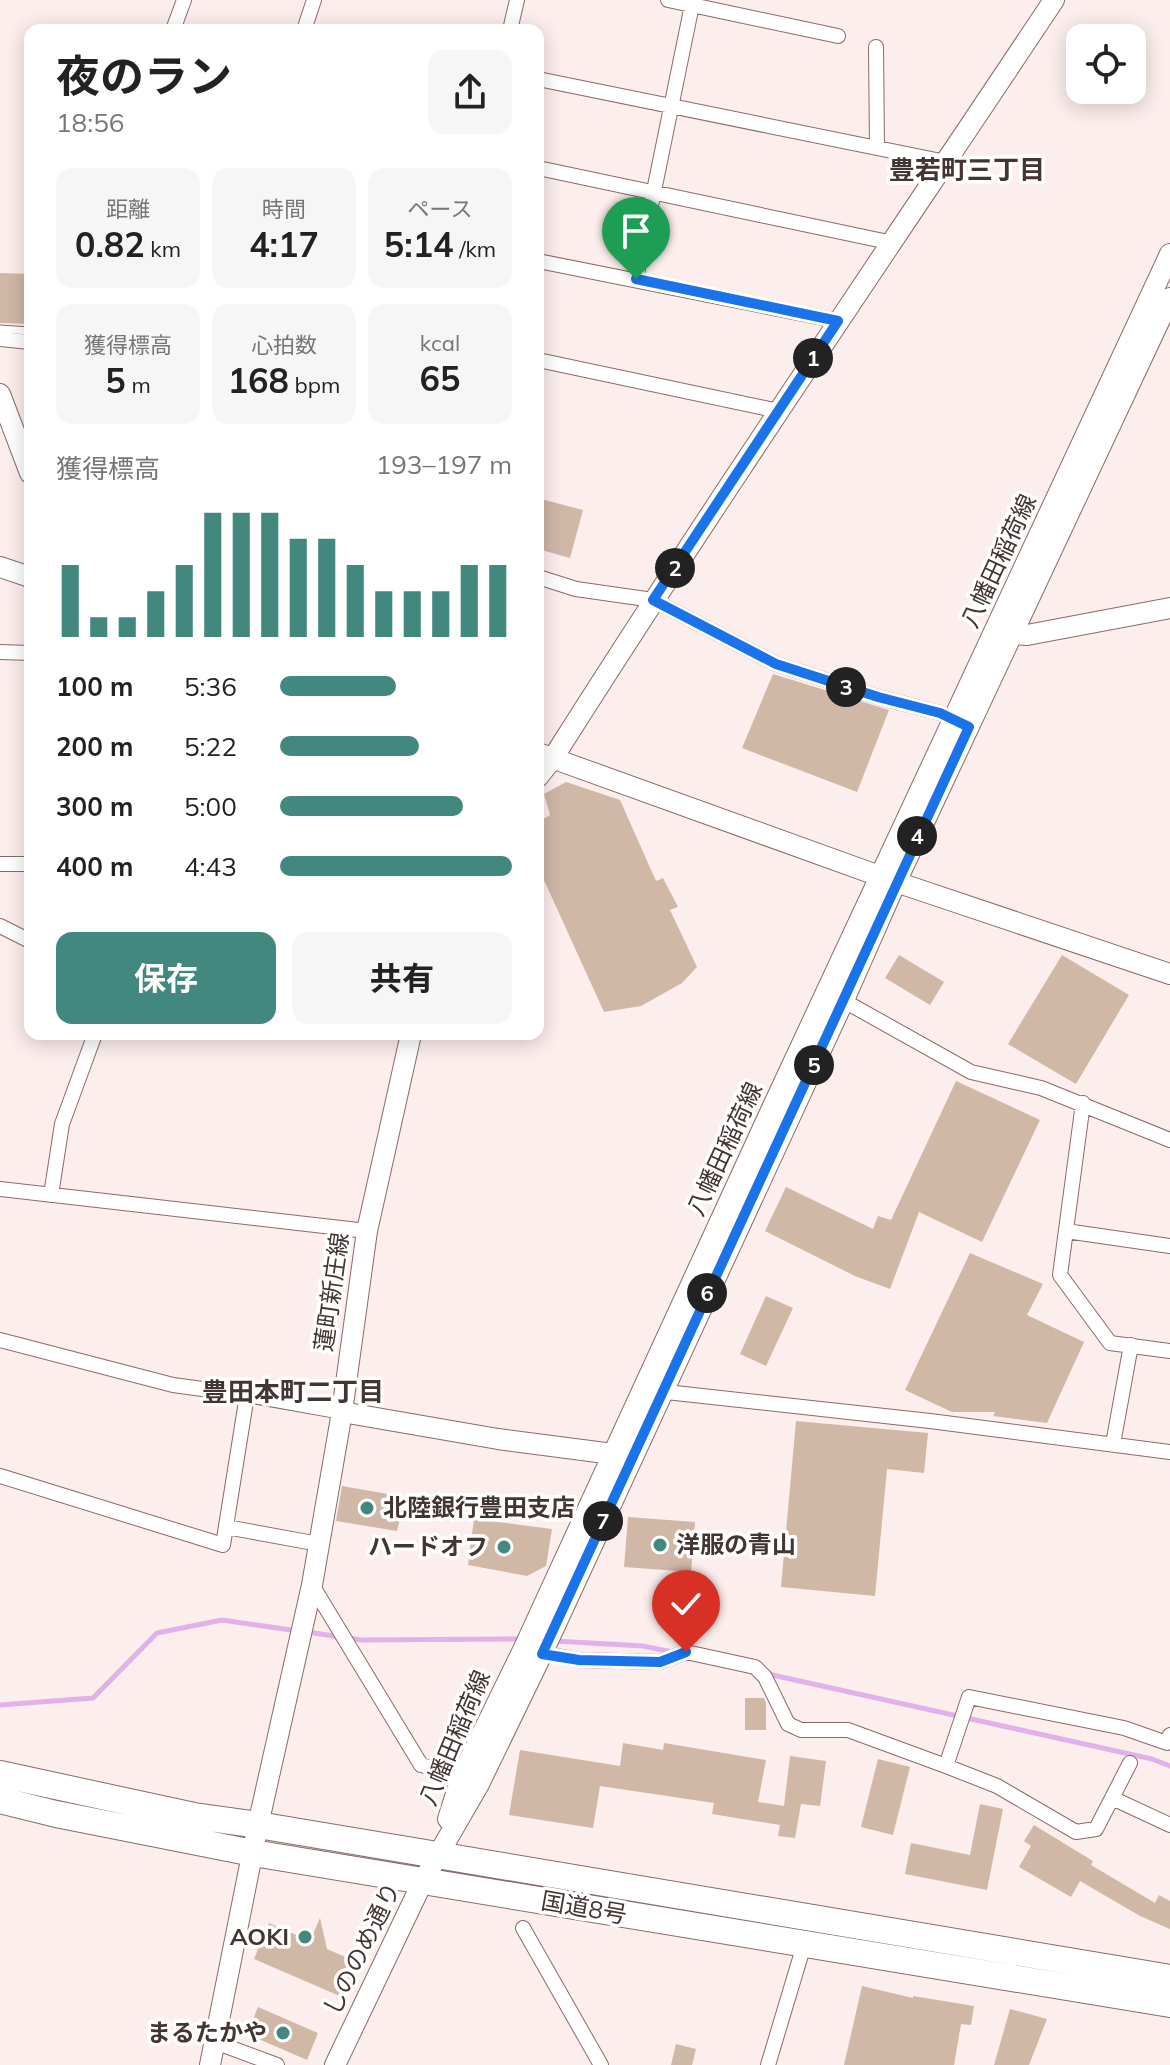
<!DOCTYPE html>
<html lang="ja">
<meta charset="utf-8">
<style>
:root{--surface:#fff;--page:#f6f6f6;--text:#222;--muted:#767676;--accent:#43887f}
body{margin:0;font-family:Mulish,"Noto Sans JP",sans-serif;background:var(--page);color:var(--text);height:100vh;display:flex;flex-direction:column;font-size:30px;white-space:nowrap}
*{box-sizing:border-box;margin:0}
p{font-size:26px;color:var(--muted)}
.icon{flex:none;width:44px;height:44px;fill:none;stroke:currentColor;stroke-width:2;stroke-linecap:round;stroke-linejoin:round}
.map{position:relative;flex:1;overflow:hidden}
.sheet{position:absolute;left:24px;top:24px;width:520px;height:1016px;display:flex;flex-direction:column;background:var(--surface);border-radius:16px;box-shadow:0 4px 20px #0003}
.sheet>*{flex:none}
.buttons{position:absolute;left:1066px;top:24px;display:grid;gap:16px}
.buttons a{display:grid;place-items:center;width:80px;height:80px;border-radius:16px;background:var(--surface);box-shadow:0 4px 20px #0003;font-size:40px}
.pin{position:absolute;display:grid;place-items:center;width:68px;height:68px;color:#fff;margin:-82px -34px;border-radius:50% 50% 50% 0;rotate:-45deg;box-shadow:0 0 8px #0007}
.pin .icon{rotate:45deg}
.km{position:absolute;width:40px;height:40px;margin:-20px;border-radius:50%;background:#222;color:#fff;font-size:22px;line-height:40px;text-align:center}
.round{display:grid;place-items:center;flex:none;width:84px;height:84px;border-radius:16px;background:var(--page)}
.overview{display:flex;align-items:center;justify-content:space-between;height:136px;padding:0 32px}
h1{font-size:44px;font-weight:700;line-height:60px}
.metrics{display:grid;grid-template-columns:repeat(3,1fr);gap:12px;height:136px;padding:8px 32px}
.metrics div{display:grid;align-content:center;border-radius:16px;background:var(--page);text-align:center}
.metrics b{font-size:34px;font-weight:700}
.metrics small{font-size:22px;font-weight:400}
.metrics p{font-size:22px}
.chart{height:224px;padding:16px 32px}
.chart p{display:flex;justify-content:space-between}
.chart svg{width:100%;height:144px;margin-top:8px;stroke:var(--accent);stroke-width:6}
.cta{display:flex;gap:16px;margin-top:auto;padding:16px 32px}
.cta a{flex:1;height:92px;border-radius:16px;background:var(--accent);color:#fff;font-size:32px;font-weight:700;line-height:92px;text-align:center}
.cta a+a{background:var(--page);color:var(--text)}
ul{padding:0 32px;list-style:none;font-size:26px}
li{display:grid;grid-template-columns:128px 96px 1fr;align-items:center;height:60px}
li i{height:20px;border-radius:10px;background:var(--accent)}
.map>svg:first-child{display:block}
</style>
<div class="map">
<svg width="1170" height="2065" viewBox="0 0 1170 2065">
<rect width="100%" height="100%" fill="#fceeec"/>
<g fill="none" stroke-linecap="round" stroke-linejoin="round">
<path stroke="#e1b1e9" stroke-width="5" d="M307,1632L361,1640L521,1639
M555,1641L643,1646L672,1652
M768,1674L1152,1759L1170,1766
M0,1705L93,1698L157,1633L222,1620L298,1631"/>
</g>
<path fill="#d1b7a6" d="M0,273L30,274V324L0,323Z
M541,499L583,510L570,558L538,549V508Z
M773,674L889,710L857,792L742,748Z
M566,782L620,800L656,881L663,878L678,907L670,910L697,967L682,983L641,1006L604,1012L538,867V822L550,815L544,794Z
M899,955L944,982L930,1005L885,978Z
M1062,955L1129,995L1076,1084L1008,1044Z
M956,1081L1040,1120L982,1242L919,1212L890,1289L855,1276L765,1231L786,1187L873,1229L878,1216L891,1220Z
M970,1253L1043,1284L1027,1315L1084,1342L1047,1423L993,1416L995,1412H952L905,1390Z
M766,1296L793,1308L766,1366L740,1354Z
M796,1421L928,1433L924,1473L887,1469L875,1596L781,1587Z
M342,1486L405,1497L397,1531L336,1521Z
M628,1517L695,1522L691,1572L624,1567Z
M474,1519L552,1529L546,1566L527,1576L468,1565Z
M745,1698H764L766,1703V1730H745Z
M623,1743L663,1750L664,1743L766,1760L758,1802L784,1806L790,1756L826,1761L820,1806L801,1804L795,1838L778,1836L780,1825L712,1814L714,1803L600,1786L593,1828L509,1815L520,1750L620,1766Z
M878,1759L910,1767L893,1835L861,1827Z
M980,1804L1003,1809L987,1890L905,1874L911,1843L970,1855Z
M1034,1825L1093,1861L1091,1865L1155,1903L1159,1895L1170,1901V1929L1140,1916L1080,1881L1071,1897L1019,1867L1031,1846L1024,1841Z
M320,1918L327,1949L357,1962L342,1997L254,1959L269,1923L310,1941Z
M862,1986L913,1998V1996L974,2006L971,2025L961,2024L954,2065H844Z
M258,2007L318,2033L307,2060L247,2034Z
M1010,2009L1047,2019L1029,2065H994Z
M676,2044L696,2049L692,2065H671Z"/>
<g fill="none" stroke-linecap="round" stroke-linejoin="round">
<g stroke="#896b68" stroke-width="9">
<path id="lane" d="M0,329L30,331"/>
</g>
<g stroke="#896b68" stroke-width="16">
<path id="street" d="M668,0L838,36
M173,30L184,0
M304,30L314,0
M510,30L517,0
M876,47L877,148
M538,79L946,162
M538,168L893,243
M538,261L838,321
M636,279L693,0
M0,339L30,342
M538,360L779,411
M538,577L576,589L653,600L776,664L878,697L940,713L962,723
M0,652L30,653
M0,864H30
M0,926L30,941
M837,997L971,1072L1041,1088L1170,1140
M1083,1103L1060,1275L1110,1343L1170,1351
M0,1189L367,1231
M51,1195L62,1124L95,1034
M1066,1231L1170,1246
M0,1340L173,1385L247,1395L342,1412
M657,1391L930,1421L1170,1452
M1113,1444L1131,1345
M0,1476L223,1545L247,1395
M226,1527L319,1544
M312,1585L421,1765L462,1775
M535,1652L579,1660L660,1662L686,1652L755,1667L765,1677L788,1724L801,1730H848L946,1766L997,1786L1076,1832L1096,1829L1112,1798L1170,1825
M946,1766L969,1697L1124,1728L1167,1743L1170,1735
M1112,1798L1130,1763
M523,1928L601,2065
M215,2042L277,2065
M768,2065L804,1945"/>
</g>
<g stroke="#896b68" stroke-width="22">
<path id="secondary" d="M0,394L30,473
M0,567L30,577
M1002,633L1027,635L1170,608
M538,753L896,882L1170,974
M538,777L553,758C715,502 886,252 1054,0
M342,1412L498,1439L613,1454L623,1458
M448,1819L462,1775L523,1650C735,1183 954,719 1170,254
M210,2065L258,1825L312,1585L342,1412L367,1231L411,1034
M335,2065L423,1881L479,1784L542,1654L844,1000L896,882L1170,298"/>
</g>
<g stroke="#896b68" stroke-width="28">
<path id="highway" d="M0,1774L194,1816L258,1825L1170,1978
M0,1800L56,1814L253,1853L1170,2004"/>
</g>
<use href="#lane" stroke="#fff" stroke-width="7"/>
<use href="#street" stroke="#fff" stroke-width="14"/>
<use href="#secondary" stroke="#fff" stroke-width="20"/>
<use href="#highway" stroke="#fff" stroke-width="26"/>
</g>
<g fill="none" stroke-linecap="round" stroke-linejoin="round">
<g stroke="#fff" stroke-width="16">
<path id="route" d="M636,279L838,321L653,600L776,664L878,697L940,713L969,727L542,1654L579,1660L660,1662L686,1652"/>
</g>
<use href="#route" stroke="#1a73e8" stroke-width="10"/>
</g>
<g fill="#43887f" stroke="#fff" stroke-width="3">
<circle cx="367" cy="1508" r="8"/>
<circle cx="660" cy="1545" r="8"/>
<circle cx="504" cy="1547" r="8"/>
<circle cx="305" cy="1937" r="8"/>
<circle cx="283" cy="2033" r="8"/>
</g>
<g text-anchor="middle" stroke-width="7" stroke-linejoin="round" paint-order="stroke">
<g font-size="24" fill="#423534" stroke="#fff">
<text transform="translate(999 561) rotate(-65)" y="8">八幡田稲荷線</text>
<text transform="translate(725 1149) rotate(-65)" y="8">八幡田稲荷線</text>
<text transform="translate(332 1292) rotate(-82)" y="8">蓮町新庄線</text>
<text transform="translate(455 1738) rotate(-67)" y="8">八幡田稲荷線</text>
<text transform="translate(584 1908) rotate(10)" y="8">国道8号</text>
<text transform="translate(362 1949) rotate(-64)" y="8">しののめ通り</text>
</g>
<g font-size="24" font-weight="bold" fill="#423534" stroke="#fff" text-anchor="end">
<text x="383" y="1516" text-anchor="start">北陸銀行豊田支店</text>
<text x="676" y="1553" text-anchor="start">洋服の青山</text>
<text x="488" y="1555">ハードオフ</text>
<text x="289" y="1945">AOKI</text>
<text x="267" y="2041">まるたかや</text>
</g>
<g font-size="26" font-weight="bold" fill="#423534" stroke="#fff">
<text x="967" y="179">豊若町三丁目</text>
<text x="293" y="1401">豊田本町二丁目</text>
</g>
</g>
</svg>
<div class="buttons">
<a><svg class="icon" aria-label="locate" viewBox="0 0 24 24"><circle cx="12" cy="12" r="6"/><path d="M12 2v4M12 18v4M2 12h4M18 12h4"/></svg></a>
</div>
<div class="pin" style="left:636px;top:279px;background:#1e9e55"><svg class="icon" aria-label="arrive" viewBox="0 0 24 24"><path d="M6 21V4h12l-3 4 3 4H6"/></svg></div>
<div class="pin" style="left:686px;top:1652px;background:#d93025"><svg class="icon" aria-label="check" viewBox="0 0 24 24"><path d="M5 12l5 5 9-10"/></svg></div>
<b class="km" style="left:813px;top:358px">1</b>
<b class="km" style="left:675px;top:568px">2</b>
<b class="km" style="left:846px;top:687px">3</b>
<b class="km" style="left:917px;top:836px">4</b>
<b class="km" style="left:814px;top:1065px">5</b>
<b class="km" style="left:707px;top:1293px">6</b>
<b class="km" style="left:603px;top:1521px">7</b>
<section class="sheet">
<div class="overview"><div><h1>夜のラン</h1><p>18:56</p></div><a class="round"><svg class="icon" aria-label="share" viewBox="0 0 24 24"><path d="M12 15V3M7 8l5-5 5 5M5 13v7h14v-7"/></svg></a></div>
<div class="metrics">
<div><p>距離</p><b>0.82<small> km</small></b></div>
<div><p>時間</p><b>4:17</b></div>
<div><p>ペース</p><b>5:14<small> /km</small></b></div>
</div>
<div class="metrics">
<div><p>獲得標高</p><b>5<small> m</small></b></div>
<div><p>心拍数</p><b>168<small> bpm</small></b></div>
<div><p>kcal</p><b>65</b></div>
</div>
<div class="chart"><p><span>獲得標高</span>193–197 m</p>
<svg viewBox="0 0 160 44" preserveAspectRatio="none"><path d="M5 44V22M15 44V38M25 44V38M35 44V30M45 44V22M55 44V6M65 44V6M75 44V6M85 44V14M95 44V14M105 44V22M115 44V30M125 44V30M135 44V30M145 44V22M155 44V22"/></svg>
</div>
<ul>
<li><b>100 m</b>5:36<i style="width:50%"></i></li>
<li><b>200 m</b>5:22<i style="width:60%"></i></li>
<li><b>300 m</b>5:00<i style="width:79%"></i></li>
<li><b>400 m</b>4:43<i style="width:100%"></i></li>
</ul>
<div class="cta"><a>保存</a><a>共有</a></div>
</section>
</div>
